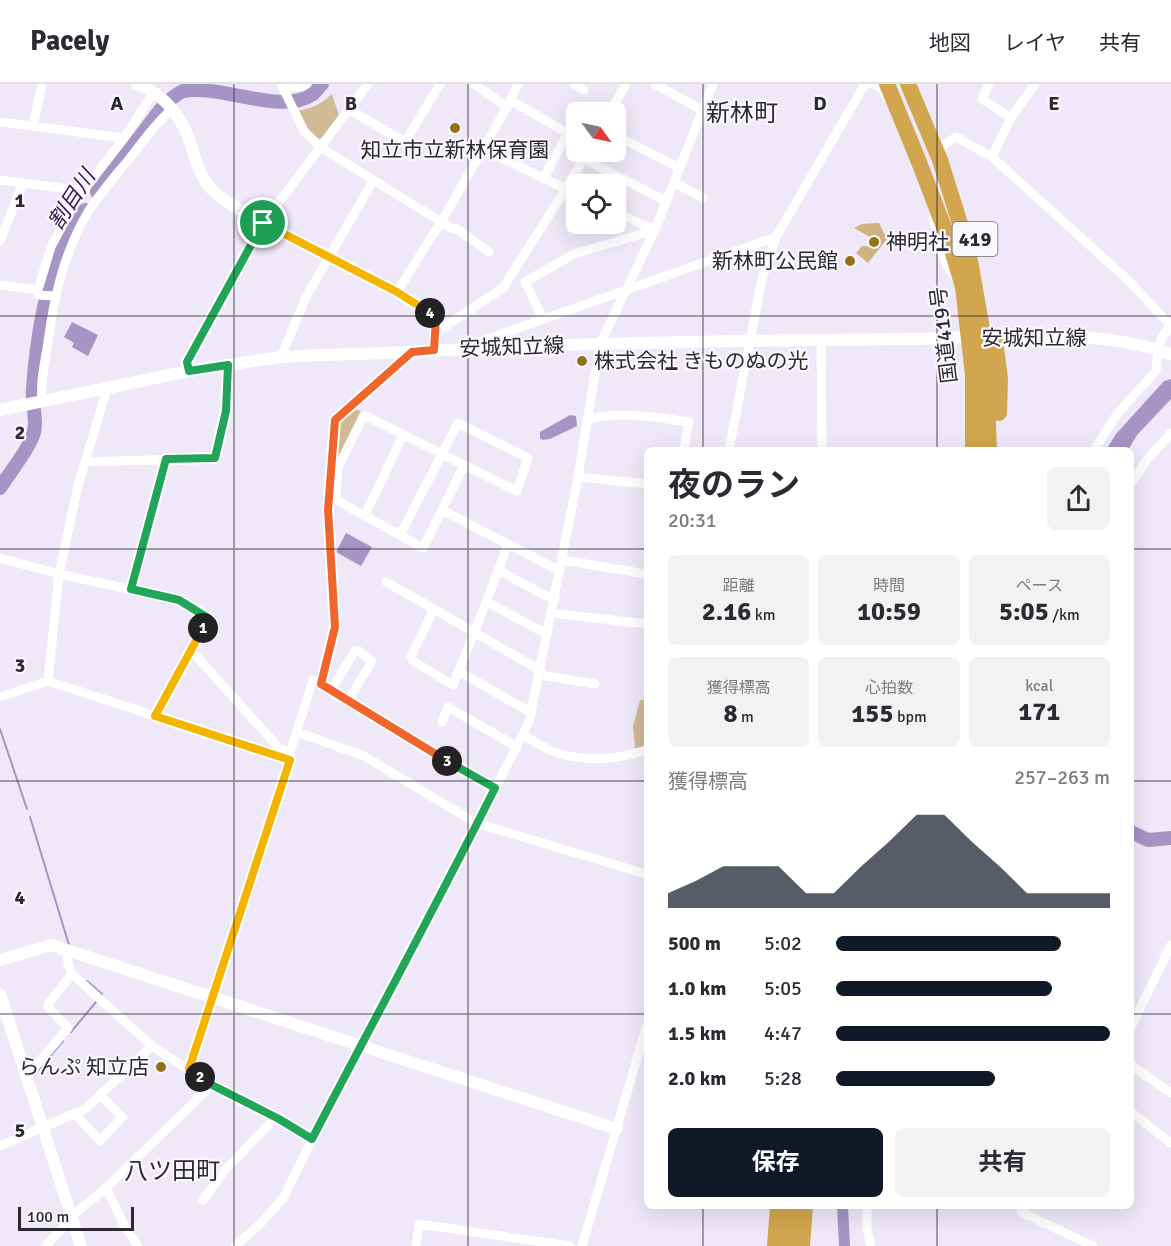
<!DOCTYPE html>
<html lang="ja">
<meta charset="utf-8">
<style>
:root{--surface:#fff;--page:#f2f2f3;--text:#2b2b33;--muted:#7c7c81;--line:#e1e1e2;--accent:#111827}
body{margin:0;font-family:Signika,"Noto Sans JP",sans-serif;background:var(--page);color:var(--text);height:100vh;display:flex;flex-direction:column;font-size:22px;white-space:nowrap}
*{box-sizing:border-box;margin:0}
p{font-size:20px;color:var(--muted)}
.icon{flex:none;width:33px;height:33px;fill:none;stroke:currentColor;stroke-width:2;stroke-linecap:round;stroke-linejoin:round}
.map{position:relative;flex:1;overflow:hidden}
.side{position:absolute;left:644px;top:363px;width:490px;height:762px;display:flex;flex-direction:column;background:var(--surface);border-radius:9px;box-shadow:0 6px 24px #0002}
.side>*{flex:none}
.needle{width:39px;rotate:123deg}
.tools{position:absolute;left:566px;top:18px;display:grid;gap:12px}
.tools a{display:grid;place-items:center;width:60px;height:60px;border-radius:9px;background:var(--surface);box-shadow:0 6px 24px #0002;font-size:30px}
.scale{position:absolute;left:18px;bottom:15px;width:116px;box-sizing:border-box;padding-left:6px;border:3px solid #2c2a30;border-top:0;font-size:16px;line-height:21px;white-space:nowrap;color:#2c2a30;-webkit-text-stroke:4px #faf7fe;paint-order:stroke}
.pin{position:absolute;display:grid;place-items:center;width:51px;height:51px;color:#fff;margin:-26px;border:3px solid #fff;border-radius:50%;box-shadow:0 2px 6px #0007}
.km{position:absolute;width:30px;height:30px;margin:-15px;border-radius:50%;background:#222;color:#fff;font-size:16px;line-height:30px;text-align:center}
.round{display:grid;place-items:center;flex:none;width:63px;height:63px;border-radius:9px;background:var(--page)}
.summary{display:flex;align-items:center;justify-content:space-between;height:102px;padding:0 24px}
h1{font-size:33px;font-weight:700;line-height:45px}
.metrics{display:grid;grid-template-columns:repeat(3,1fr);gap:9px;height:102px;padding:6px 24px}
.metrics div{display:grid;align-content:center;border-radius:9px;background:var(--page);text-align:center}
.metrics b{font-size:26px;font-weight:700}
.metrics small{font-size:16px;font-weight:400}
.metrics p{font-size:16px}
.chart{height:168px;padding:12px 24px}
.chart p{display:flex;justify-content:space-between}
.chart svg{width:100%;height:108px;margin-top:6px;fill:var(--accent);opacity:.7}
.primary-button{display:flex;gap:12px;margin-top:auto;padding:12px 24px}
.primary-button a{flex:1;height:69px;border-radius:9px;background:var(--accent);color:#fff;font-size:24px;font-weight:700;line-height:69px;text-align:center}
.primary-button a+a{background:var(--page);color:var(--text)}
ul{padding:0 24px;list-style:none;font-size:20px}
li{display:grid;grid-template-columns:96px 72px 1fr;align-items:center;height:45px}
li i{height:15px;border-radius:8px;background:var(--accent)}
header{display:flex;align-items:center;gap:36px;box-sizing:border-box;height:84px;padding:0 30px;background:var(--surface);border-bottom:2px solid var(--line)}
header strong{font-size:28px}
nav{display:flex;gap:33px;margin-inline-start:auto;font-size:21px}
.map>svg:first-child{display:block}
</style>
<header>
<strong>Pacely</strong>
<nav><a>地図</a><a>レイヤ</a><a>共有</a></nav>
</header>
<div class="map">
<svg width="1171" height="1162" viewBox="0 0 1171 1162">
<rect width="100%" height="100%" fill="#eee8f9"/>
<path fill="#d1bb94" d="M332,10L339,32L323,54L318,55L306,44L298,27C313,24 321,20 332,10Z
M353,324L363,328L337,380L340,337Z
M640,616H646V664L639,666L635,664L633,642Z"/>
<path fill="#ceb280" d="M879,139L887,155L868,179L856,169L862,162L875,163L879,158L854,144L862,140Z"/>
<path fill="#a694c5" d="M72,238L98,251L88,272L72,263L74,259L64,253Z
M1171,295V315L1137,351L1128,366H1106L1116,350L1164,297Z
M570,331L576,332L577,342L550,355L542,356L540,354V348Z
M346,449L372,463L361,482L336,468Z
M837,1122H848L850,1162H839Z"/>
<g fill="none" stroke-linecap="round" stroke-linejoin="round">
<path stroke="#a694c5" stroke-width="2" d="M0,645L27,725
M30,733L69,861
M87,897L102,910
M71,948L96,918
M34,991L63,957"/>
<path stroke="#a694c5" stroke-width="14" d="M97,108C113,87 129,67 145,46C156,32 166,15 183,7C222,0 281,32 313,10C316,7 319,3 322,0
M0,404C10,388 24,372 32,354C39,339 31,320 33,304C36,264 42,221 55,183C61,163 73,144 85,126
M1131,748L1148,756L1171,754"/>
<path stroke="#fff" stroke-width="9" d="M281,0L304,47L320,63L451,144L457,145L489,168
M368,0L263,139L397,208L426,226L436,235L434,266
M474,0L507,23
M574,0L584,6
M655,0L702,26
M873,0L882,5L886,13
M989,0L982,15L1011,34
M284,3H302L307,0
M510,16L576,54
M350,26L405,58L440,0
M610,28L626,0
M0,38L124,54
M33,42L42,0
M615,51L680,84
M946,60L956,53L992,73L1129,197L1171,242
M483,65L576,110
M594,68L588,77L666,117
M992,73L1011,34L1035,0
M543,95L568,49
M0,96L83,107
M674,98L703,114
M615,128L655,146
M933,135L946,181L956,194
M0,157L23,99
M0,201L38,206V211L54,212
M38,206L51,163L70,127L83,107L124,54L154,8
M397,208L444,133L507,23L518,0
M543,235L525,198L574,170L655,146
M435,249L503,204L565,106L587,68
M821,256L822,366
M474,265L479,258L776,153
M281,273L306,213L373,97
M42,317C40,297 45,278 48,258C54,213 64,168 88,128C100,109 116,91 130,74C143,57 156,39 172,25
M588,335C625,327 652,333 689,338L684,366
M729,366L762,195L776,153L865,0
M1094,366L1117,330L1156,287L1158,266L1162,253L1171,241
M85,378L215,374L226,327L228,281
M578,393L646,400
M1131,400L1146,377L1171,349
M442,426L464,381L364,331L338,383L336,414L338,417L423,464L442,426L560,487
M365,431L403,351
M400,451L458,339L528,374L517,407L464,381
M508,460C491,507 472,554 453,601L413,577L411,572L434,525L541,587
M0,474L59,490L179,516L208,534L190,565L279,664L290,668
M562,476L646,490
M498,486L546,512L555,514
M386,498L434,525
M131,505L166,375
M487,518L541,547L548,549
M552,529L646,540
M458,587L532,629
M540,591L595,600
M48,597L59,490L78,402L105,311V304
M321,601L335,543L328,426L335,336L412,268
M331,606L355,567H359L372,577L348,617
M0,613L48,597L290,676
M155,632L190,565
M442,638L448,623L517,663
M297,648L364,672L476,739L646,790
M523,651C534,657 545,665 557,669C586,678 618,676 646,666
M67,867L68,880L72,890L152,962
M1131,943L1171,861
M1131,981L1171,1009
M189,985L290,676V668L313,596L430,667L495,704
M27,992L68,944L48,923L49,919L72,890
M1131,1028L1171,1059
M75,1030L100,1057L122,1033L100,1011
M0,1062L85,1025L152,962L212,1001L279,1035L312,1055
M106,1104L125,1143L138,1162
M203,1116L225,1086L276,1033
M867,1122V1144L871,1162
M1026,1122L1021,1128L1093,1162
M72,1132L106,1104L212,1001
M45,1162L66,1140
M235,1162L260,1140L284,1113L312,1055L365,953L401,889L529,638L578,393L600,260L655,146L713,0
M416,1162L419,1140L570,1162
M582,1162L646,944"/>
<path stroke="#fff" stroke-width="12" d="M137,0C160,9 176,25 186,48C193,63 195,81 204,95C216,116 244,127 263,139L187,278L189,287
M0,326L189,287L281,273L320,271C414,269 508,262 601,260C703,257 804,256 905,255C994,254 1085,241 1171,270
M0,876L51,861L617,1045
M0,910L81,1162"/>
<path stroke="#d1a64f" stroke-width="16" d="M887,0L919,78L950,159L963,203L973,291V366
M908,0L940,76L968,165L985,262L989,366
M995,256L1000,295L999,329
M775,1162L778,1122
M790,1162L793,1122
M802,1162L805,1122"/>
</g>
<g fill="none" stroke-linecap="round" stroke-linejoin="round">
<g stroke="#fff" stroke-width="12">
<path id="split-1" d="M203,544L208,534L179,516L131,505L166,375L215,374L226,327L228,281L189,287L187,278L263,139"/>
</g>
<g stroke="#fff" stroke-width="12">
<path id="split-2" d="M200,993L189,985L290,676L155,632L203,544"/>
</g>
<g stroke="#fff" stroke-width="12">
<path id="split-3" d="M200,993L212,1001L279,1035L312,1055C373,938 436,822 495,704L447,677"/>
</g>
<g stroke="#fff" stroke-width="12">
<path id="split-4" d="M430,229L436,235L434,266L412,268L335,336L328,426L335,543L321,600L447,677"/>
</g>
<g stroke="#fff" stroke-width="12">
<path id="split-5" d="M263,139L397,208L430,229"/>
</g>
<use href="#split-1" stroke="#22a559" stroke-width="8"/>
<use href="#split-2" stroke="#f5b400" stroke-width="8"/>
<use href="#split-3" stroke="#22a559" stroke-width="8"/>
<use href="#split-4" stroke="#f0652b" stroke-width="8"/>
<use href="#split-5" stroke="#f5b400" stroke-width="8"/>
</g>
<path fill="none" stroke="#2c2a30" stroke-width="1.5" stroke-opacity="0.55" d="M234,0V1162M468,0V1162M703,0V366M937,0V366M0,232H1171M0,465H646M1131,465H1171M0,697H646M1131,697H1171M0,930H646M1131,930H1171M703,1122V1162M937,1122V1162"/>
<g fill="#966f19" stroke="#faf7fe" stroke-width="2">
<circle cx="455" cy="44" r="6"/>
<circle cx="874" cy="158" r="6"/>
<circle cx="850" cy="177" r="6"/>
<circle cx="582" cy="277" r="6"/>
<circle cx="161" cy="983" r="6"/>
</g>
<g text-anchor="middle" stroke-width="4.5" stroke-linejoin="round" paint-order="stroke">
<rect fill="#faf7fe" stroke="#6a686e" stroke-width="1.5" x="952.5" y="138" width="45" height="34" rx="4.5"/>
<g font-size="20" font-weight="bold" fill="#2c2a30">
<text x="975" y="162">419</text>
</g>
<g font-size="21" fill="#2c2a30" stroke="#faf7fe" text-anchor="start">
<text x="455" y="73" text-anchor="middle">知立市立新林保育園</text>
<text x="886" y="165">神明社</text>
<text x="838" y="184" text-anchor="end">新林町公民館</text>
<text x="594" y="284">株式会社 きものぬの光</text>
<text x="149" y="990" text-anchor="end">らんぷ 知立店</text>
</g>
<g font-size="21" fill="#2c2a30" stroke="#faf7fe">
<text transform="translate(944 251) rotate(-97)" y="7">国道419号</text>
<text x="1034" y="261">安城知立線</text>
<text transform="translate(512 263) rotate(-2)" y="7">安城知立線</text>
</g>
<g font-size="22" font-style="italic" fill="#331853" stroke="#faf7fe">
<text transform="translate(71 115) rotate(-57)" y="8">割目川</text>
</g>
<g font-size="24" fill="#2c2a30" stroke="#faf7fe">
<text x="742" y="37">新林町</text>
<text x="172" y="1095">八ツ田町</text>
</g>
</g>
<g font-size="20" text-anchor="middle" font-weight="bold" fill="#2c2a30" stroke="#faf7fe" stroke-width="4.5" stroke-linejoin="round" paint-order="stroke">
<text x="117" y="26">A</text>
<text x="351" y="26">B</text>
<text x="820" y="26">D</text>
<text x="1054" y="26">E</text>
<text x="20" y="123">1</text>
<text x="20" y="355">2</text>
<text x="20" y="588">3</text>
<text x="20" y="820">4</text>
<text x="20" y="1053">5</text>
</g>
</svg>
<div class="tools">
<a><svg class="needle" viewBox="-14 -14 28 28"><path d="M0-13l5 13h-10z" fill="#e53935"/><path d="M0 13l5-13h-10z" fill="#7c7c81"/></svg></a>
<a><svg class="icon" aria-label="locate" viewBox="0 0 24 24"><circle cx="12" cy="12" r="6"/><path d="M12 2v4M12 18v4M2 12h4M18 12h4"/></svg></a>
</div>
<div class="scale">100 m</div>
<div class="pin" style="left:263px;top:139px;background:#1e9e55"><svg class="icon" aria-label="arrive" viewBox="0 0 24 24"><path d="M6 21V4h12l-3 4 3 4H6"/></svg></div>
<b class="km" style="left:203px;top:544px">1</b>
<b class="km" style="left:200px;top:993px">2</b>
<b class="km" style="left:447px;top:677px">3</b>
<b class="km" style="left:430px;top:229px">4</b>
<section class="side">
<div class="summary"><div><h1>夜のラン</h1><p>20:31</p></div><a class="round"><svg class="icon" aria-label="share" viewBox="0 0 24 24"><path d="M12 15V3M7 8l5-5 5 5M5 13v7h14v-7"/></svg></a></div>
<div class="metrics">
<div><p>距離</p><b>2.16<small> km</small></b></div>
<div><p>時間</p><b>10:59</b></div>
<div><p>ペース</p><b>5:05<small> /km</small></b></div>
</div>
<div class="metrics">
<div><p>獲得標高</p><b>8<small> m</small></b></div>
<div><p>心拍数</p><b>155<small> bpm</small></b></div>
<div><p>kcal</p><b>171</b></div>
</div>
<div class="chart"><p><span>獲得標高</span>257–263 m</p>
<svg viewBox="0 0 160 44" preserveAspectRatio="none"><path d="M0 44V38L10 33L20 27L30 27L40 27L50 38L60 38L70 27L80 17L90 6L100 6L110 17L120 27L130 38L140 38L150 38L160 38V44z"/></svg>
</div>
<ul>
<li><b>500 m</b>5:02<i style="width:82%"></i></li>
<li><b>1.0 km</b>5:05<i style="width:79%"></i></li>
<li><b>1.5 km</b>4:47<i style="width:100%"></i></li>
<li><b>2.0 km</b>5:28<i style="width:58%"></i></li>
</ul>
<div class="primary-button"><a>保存</a><a>共有</a></div>
</section>
</div>
